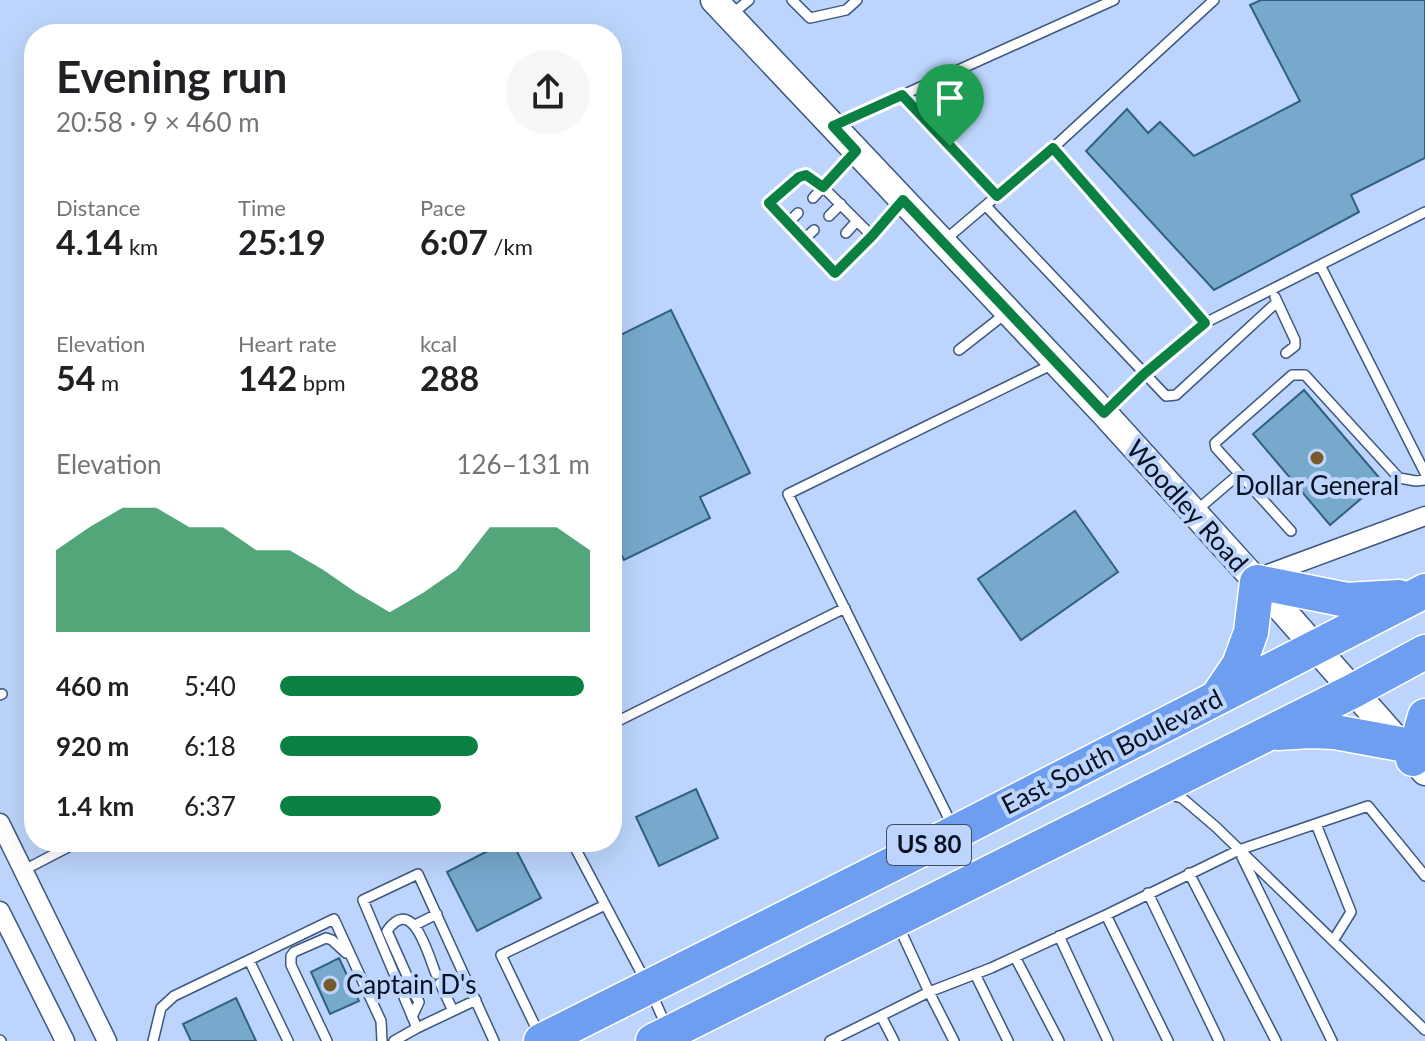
<!DOCTYPE html>
<meta charset="utf-8">
<style>
:root{--surface:#fff;--page:#f6f6f6;--text:#202124;--muted:#757577;--accent:#0b8043}
body{margin:0;font-family:Lato,sans-serif;background:var(--page);color:var(--text);height:100vh;display:flex;flex-direction:column;font-size:30px;white-space:nowrap}
*{box-sizing:border-box;margin:0}
p{font-size:26px;color:var(--muted)}
.icon{flex:none;width:44px;height:44px;fill:none;stroke:currentColor;stroke-width:2;stroke-linecap:round;stroke-linejoin:round}
.map{position:relative;flex:1;overflow:hidden}
.drawer{position:absolute;left:24px;top:24px;width:598px;height:828px;display:flex;flex-direction:column;background:var(--surface);border-radius:32px;box-shadow:0 8px 32px #0002}
.drawer>*{flex:none}
.pin{position:absolute;display:grid;place-items:center;width:68px;height:68px;color:#fff;margin:-82px -34px;border-radius:50% 50% 50% 0;rotate:-45deg;box-shadow:0 0 8px #0007}
.pin .icon{rotate:45deg}
.round{display:grid;place-items:center;flex:none;width:84px;height:84px;border-radius:42px;background:var(--page)}
.summary{display:flex;align-items:center;justify-content:space-between;height:136px;padding:0 32px}
h1{font-size:44px;font-weight:700;line-height:60px}
.stats{display:grid;grid-template-columns:repeat(3,1fr);gap:12px;height:136px;padding:8px 32px}
.stats div{display:grid;align-content:center}
.stats b{font-size:34px;font-weight:700}
.stats small{font-size:22px;font-weight:400}
.stats p{font-size:22px}
.chart{height:224px;padding:16px 32px}
.chart p{display:flex;justify-content:space-between}
.chart svg{width:100%;height:144px;margin-top:8px;fill:var(--accent);opacity:.7}
ul{padding:0 32px;list-style:none;font-size:26px}
li{display:grid;grid-template-columns:128px 96px 1fr;align-items:center;height:60px}
li i{height:20px;border-radius:10px;background:var(--accent)}
.map>svg:first-child{display:block}
</style>
<div class="map">
<svg width="1425" height="1041" viewBox="0 0 1425 1041">
<rect width="100%" height="100%" fill="#bdd5fc"/>
<path fill="#77a9cd" stroke="#306182" stroke-width="2" d="M1261,0H1425V158L1351,195L1359,212L1214,290L1086,151L1127,109L1148,133L1160,122L1194,156L1300,101L1250,5Z
M671,310L750,473L700,497L710,518L624,560L612,537V339Z
M1304,390L1382,481L1330,525L1253,434Z
M1075,511L1118,572L1021,640L978,579Z
M696,789L718,838L659,866L636,817Z
M505,842H512L541,898L477,931L447,872Z
M339,958L359,1001L330,1014L311,972Z
M236,998L256,1041H191L183,1024Z"/>
<g fill="none" stroke-linecap="round" stroke-linejoin="round">
<g stroke="#3d5781" stroke-width="12">
<path id="lane" d="M792,0L810,18L846,10L857,0
M732,14L749,0
M902,95L997,196
M836,125L1114,0
M1053,148L1214,0
M854,154L823,187L872,236L903,200
M813,198L823,187L806,175L799,177L769,203L835,273L872,236
M986,206L1166,396L1176,395L1277,302
M829,216L841,204
M788,223L798,213
M846,233L857,221
M803,240L814,230
M945,240L1053,148L1205,323L1144,374L1106,411
M1320,265L1425,473
M1275,297L1295,340V346L1286,353
M1205,323L1425,212
M959,350L1005,314
M1196,511L1239,474
M1291,531L1216,448L1215,443L1292,375H1305L1399,478L1416,481L1425,480
M0,695L2,694
M612,724L845,608
M1170,795L1182,798L1216,827L1425,1030
M1316,824L1351,912L1333,941
M952,825L788,494L1053,364
M572,842L645,980
M1242,857L1332,1041
M24,870L78,842L91,844L94,842
M1189,873L1276,1041
M1148,893L1219,1041
M1106,915L1168,1041
M415,925L437,914
M1059,936L1108,1041
M1015,957L1059,1041
M249,960L334,919L381,1021L382,1041
M975,974L1008,1041
M440,983L453,1011
M412,987L387,931C413,894 428,955 436,974
M652,994L667,1028
M476,1000L417,1028L363,900L418,874L494,1041
M881,1016L894,1041
M412,1017L419,1002L415,995
M539,1034L501,955L605,905
M0,1040L1,1041
M153,1041L161,1008L174,996L249,960L288,1041
M327,1041L291,965V956L294,952L326,938L332,940L346,953
M394,1041L417,1028
M830,1041L929,992L898,925
M954,1041L929,992L991,968L1106,915L1239,850L1368,806L1425,876"/>
</g>
<g stroke="#3d5781" stroke-width="21">
<path id="street" d="M1260,577L1425,516
M0,823L107,1041
M0,911L65,1041"/>
</g>
<g stroke="#3d5781" stroke-width="29">
<path id="secondary" d="M714,0L1104,413L1277,604L1425,772"/>
</g>
<g stroke="#fff" stroke-width="37">
<path id="highway" d="M1218,696L1239,665L1251,632L1257,582L1347,600L1399,597
M1278,733L1310,731L1335,732L1400,744
M1413,759L1425,716
M541,1041L956,832L1425,591
M653,1041L1353,691L1425,652"/>
</g>
<use href="#lane" stroke="#fff" stroke-width="9"/>
<use href="#street" stroke="#fff" stroke-width="18"/>
<use href="#secondary" stroke="#fff" stroke-width="26"/>
<use href="#highway" stroke="#6d9eef" stroke-width="34"/>
</g>
<g fill="none" stroke-linecap="round" stroke-linejoin="round">
<g stroke="#fff" stroke-width="16">
<path id="route" d="M902,95L997,196L1053,148L1205,323L1144,374L1104,413L903,200L872,236L835,273L769,203L799,177L806,175L823,187L856,151L833,126Z"/>
</g>
<use href="#route" stroke="#0b8043" stroke-width="10"/>
</g>
<g fill="#765b2d" stroke="#bdd5fc" stroke-width="3">
<circle cx="1317" cy="458" r="8"/>
<circle cx="330" cy="985" r="8"/>
</g>
<g text-anchor="middle" stroke-width="8" stroke-linejoin="round" paint-order="stroke">
<rect fill="#bdd5fc" stroke="#3e4c63" stroke-width="2" x="887" y="825" width="84" height="40" rx="6"/>
<g font-size="24" font-weight="bold" fill="#071121">
<text x="929" y="853">US 80</text>
</g>
<g font-size="26" fill="#071121" stroke="#bdd5fc">
<text x="1317" y="495">Dollar General</text>
<text x="346" y="994" text-anchor="start">Captain D's</text>
</g>
<g font-size="26" fill="#071121" stroke="#bdd5fc">
<text transform="translate(1187 506) rotate(48)" y="9">Woodley Road</text>
<text transform="translate(1112 752) rotate(-27)" y="9">East South Boulevard</text>
</g>
</g>
</svg>
<div class="pin" style="left:950px;top:146px;background:#1e9e55"><svg class="icon" aria-label="arrive" viewBox="0 0 24 24"><path d="M6 21V4h12l-3 4 3 4H6"/></svg></div>
<section class="drawer">
<div class="summary"><div><h1>Evening run</h1><p>20:58 · 9 × 460 m</p></div><a class="round"><svg class="icon" aria-label="share" viewBox="0 0 24 24"><path d="M12 15V3M7 8l5-5 5 5M5 13v7h14v-7"/></svg></a></div>
<div class="stats">
<div><p>Distance</p><b>4.14<small> km</small></b></div>
<div><p>Time</p><b>25:19</b></div>
<div><p>Pace</p><b>6:07<small> /km</small></b></div>
</div>
<div class="stats">
<div><p>Elevation</p><b>54<small> m</small></b></div>
<div><p>Heart rate</p><b>142<small> bpm</small></b></div>
<div><p>kcal</p><b>288</b></div>
</div>
<div class="chart"><p><span>Elevation</span>126–131 m</p>
<svg viewBox="0 0 160 44" preserveAspectRatio="none"><path d="M0 44V19L10 12L20 6L30 6L40 12L50 12L60 19L70 19L80 25L90 32L100 38L110 32L120 25L130 12L140 12L150 12L160 19V44z"/></svg>
</div>
<ul>
<li><b>460 m</b>5:40<i style="width:98%"></i></li>
<li><b>920 m</b>6:18<i style="width:64%"></i></li>
<li><b>1.4 km</b>6:37<i style="width:52%"></i></li>
</ul>
</section>
</div>
